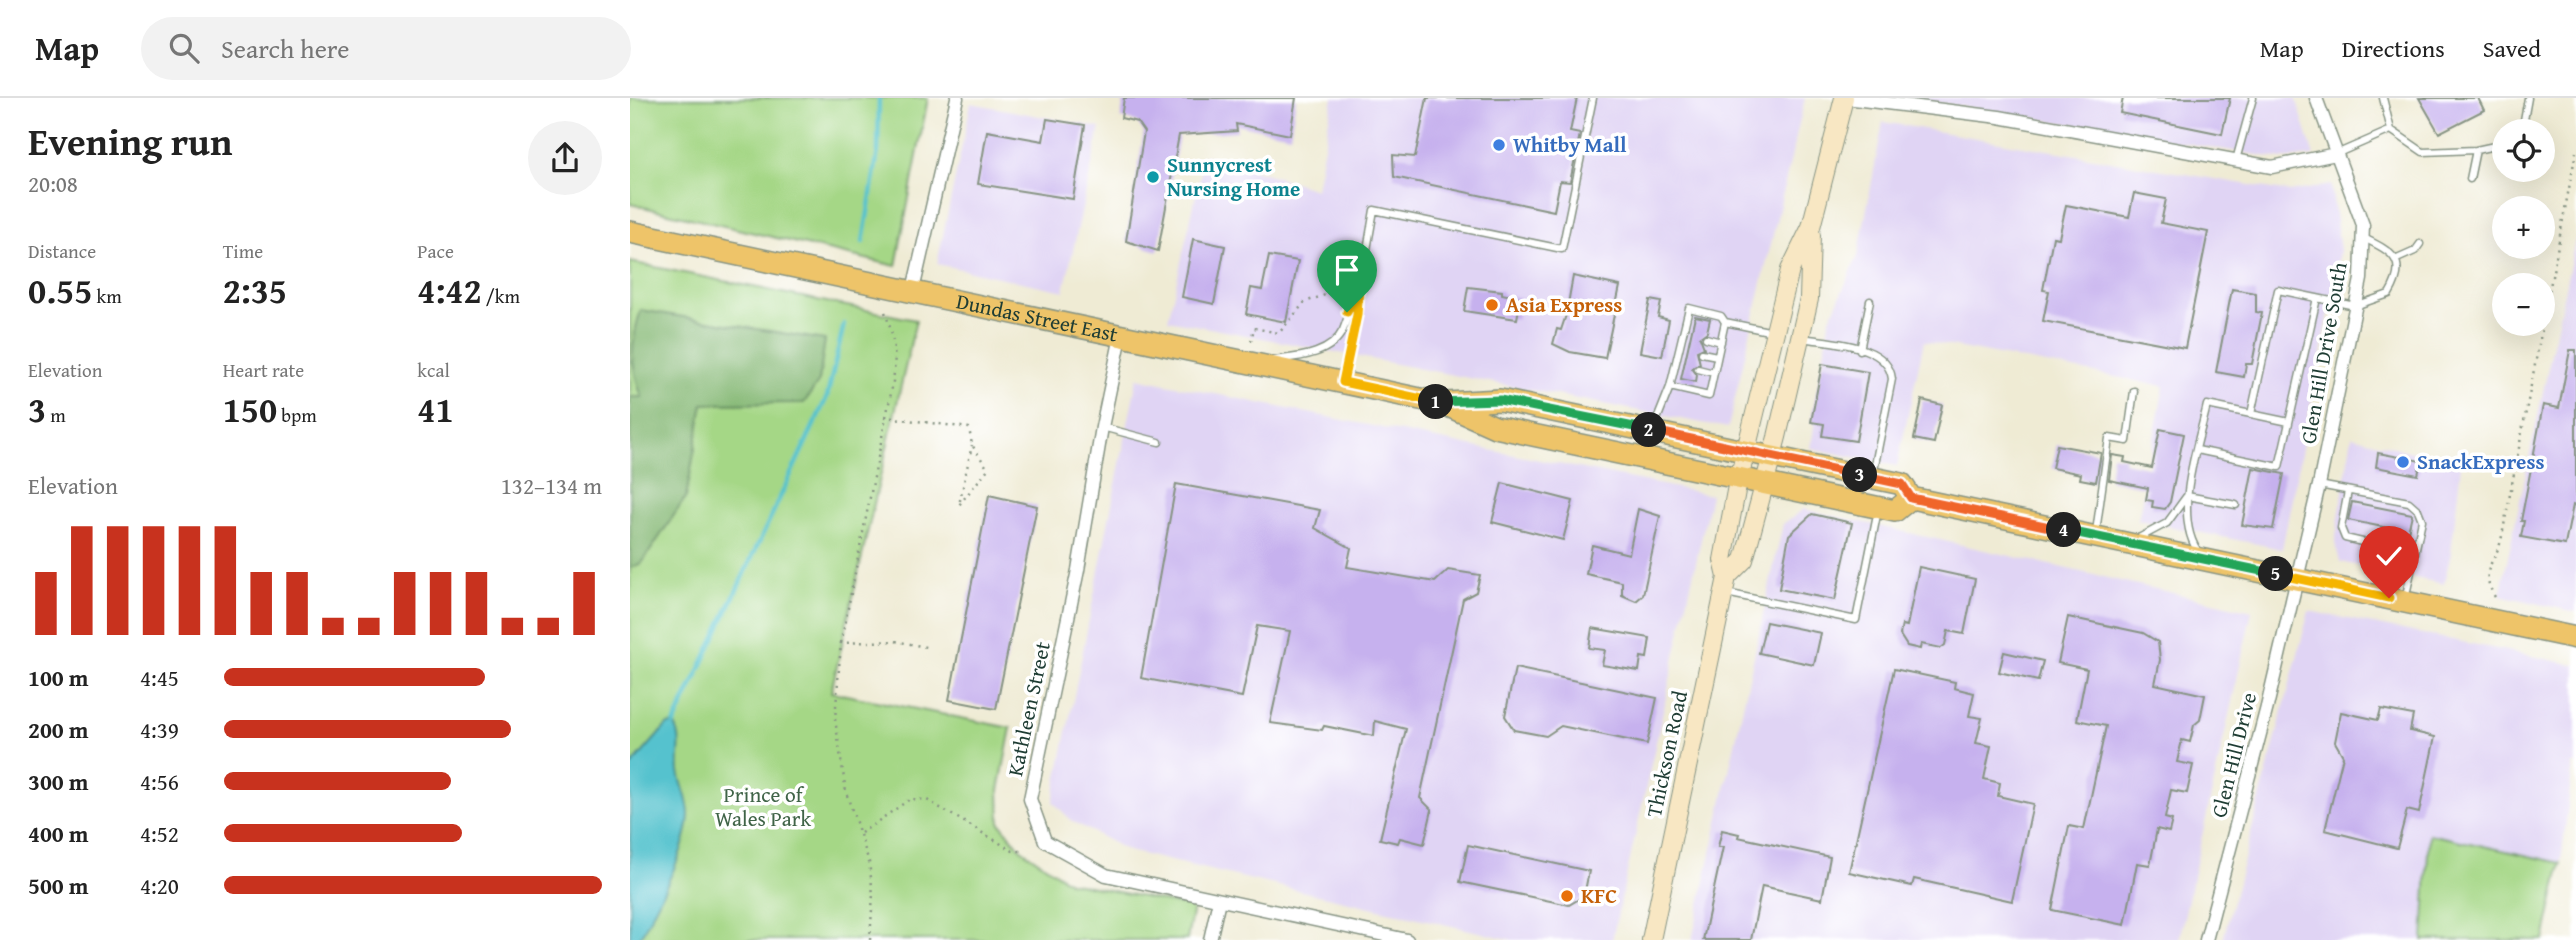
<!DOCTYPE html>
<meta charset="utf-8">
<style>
:root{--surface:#fff;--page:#f2f2f2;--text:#222;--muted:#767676;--line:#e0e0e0;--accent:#c8321e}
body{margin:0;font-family:"Gentium Book Plus",serif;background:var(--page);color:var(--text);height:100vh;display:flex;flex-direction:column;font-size:26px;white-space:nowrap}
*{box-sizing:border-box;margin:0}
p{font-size:23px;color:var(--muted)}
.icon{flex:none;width:38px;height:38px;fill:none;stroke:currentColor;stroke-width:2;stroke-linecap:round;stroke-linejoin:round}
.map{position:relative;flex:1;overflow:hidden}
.drawer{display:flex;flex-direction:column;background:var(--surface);width:630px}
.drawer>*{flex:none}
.fabs{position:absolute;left:1862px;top:21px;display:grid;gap:14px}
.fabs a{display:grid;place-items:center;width:63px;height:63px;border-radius:50%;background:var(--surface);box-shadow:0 7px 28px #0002;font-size:35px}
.pin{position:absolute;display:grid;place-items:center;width:60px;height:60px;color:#fff;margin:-72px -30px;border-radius:50% 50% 50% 0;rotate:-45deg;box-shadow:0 0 7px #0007}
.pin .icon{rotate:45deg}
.km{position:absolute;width:35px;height:35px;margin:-18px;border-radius:50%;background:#222;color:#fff;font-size:19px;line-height:35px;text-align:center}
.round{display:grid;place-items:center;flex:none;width:74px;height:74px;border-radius:37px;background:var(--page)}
.head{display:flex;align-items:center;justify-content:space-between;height:119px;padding:0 28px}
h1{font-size:38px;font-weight:800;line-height:52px}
.figures{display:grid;grid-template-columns:repeat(3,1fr);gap:10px;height:119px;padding:7px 28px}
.figures div{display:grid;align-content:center}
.figures b{font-size:35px;font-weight:800}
.figures small{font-size:19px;font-weight:400}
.figures p{font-size:19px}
.chart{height:196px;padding:14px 28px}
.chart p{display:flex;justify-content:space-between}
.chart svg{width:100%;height:126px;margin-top:7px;stroke:var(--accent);stroke-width:6}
ul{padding:0 28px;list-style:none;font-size:23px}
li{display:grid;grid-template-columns:112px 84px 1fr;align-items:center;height:52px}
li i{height:18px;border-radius:9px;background:var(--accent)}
header{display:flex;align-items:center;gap:42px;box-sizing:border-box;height:98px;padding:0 35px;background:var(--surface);border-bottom:2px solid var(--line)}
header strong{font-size:33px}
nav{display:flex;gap:38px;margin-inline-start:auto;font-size:24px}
.search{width:490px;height:63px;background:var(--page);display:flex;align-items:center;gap:18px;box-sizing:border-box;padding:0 24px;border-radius:38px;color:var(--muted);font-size:26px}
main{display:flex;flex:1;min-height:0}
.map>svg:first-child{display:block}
</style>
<header>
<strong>Map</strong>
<div class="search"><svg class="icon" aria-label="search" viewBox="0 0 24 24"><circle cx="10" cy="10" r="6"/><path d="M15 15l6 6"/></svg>Search here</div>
<nav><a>Map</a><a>Directions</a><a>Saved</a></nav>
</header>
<main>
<section class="drawer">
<div class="head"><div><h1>Evening run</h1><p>20:08</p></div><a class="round"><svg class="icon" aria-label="share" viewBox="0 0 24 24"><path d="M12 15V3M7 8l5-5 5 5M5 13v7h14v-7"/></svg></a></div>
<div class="figures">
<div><p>Distance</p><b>0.55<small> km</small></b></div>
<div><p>Time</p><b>2:35</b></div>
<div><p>Pace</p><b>4:42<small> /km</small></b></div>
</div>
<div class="figures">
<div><p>Elevation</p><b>3<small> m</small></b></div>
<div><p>Heart rate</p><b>150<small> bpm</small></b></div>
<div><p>kcal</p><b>41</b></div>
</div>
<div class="chart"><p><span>Elevation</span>132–134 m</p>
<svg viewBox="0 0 160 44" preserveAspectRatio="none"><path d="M5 44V22M15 44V6M25 44V6M35 44V6M45 44V6M55 44V6M65 44V22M75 44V22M85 44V38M95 44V38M105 44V22M115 44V22M125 44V22M135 44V38M145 44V38M155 44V22"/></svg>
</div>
<ul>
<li><b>100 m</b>4:45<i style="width:69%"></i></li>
<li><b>200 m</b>4:39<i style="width:76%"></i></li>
<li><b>300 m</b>4:56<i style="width:60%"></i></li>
<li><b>400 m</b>4:52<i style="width:63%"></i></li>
<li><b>500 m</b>4:20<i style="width:100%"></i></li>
</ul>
</section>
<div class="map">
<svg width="1946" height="842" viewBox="0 0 1946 842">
<rect width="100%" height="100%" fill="#fff"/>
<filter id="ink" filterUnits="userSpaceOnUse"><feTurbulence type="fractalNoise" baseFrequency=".0143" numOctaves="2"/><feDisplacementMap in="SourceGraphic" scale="14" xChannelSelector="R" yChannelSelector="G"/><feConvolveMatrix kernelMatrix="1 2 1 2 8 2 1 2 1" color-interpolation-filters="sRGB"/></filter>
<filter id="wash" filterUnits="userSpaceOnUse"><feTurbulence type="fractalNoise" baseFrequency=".00686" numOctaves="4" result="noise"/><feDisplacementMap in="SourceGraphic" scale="28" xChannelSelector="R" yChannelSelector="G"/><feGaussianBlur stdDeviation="1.57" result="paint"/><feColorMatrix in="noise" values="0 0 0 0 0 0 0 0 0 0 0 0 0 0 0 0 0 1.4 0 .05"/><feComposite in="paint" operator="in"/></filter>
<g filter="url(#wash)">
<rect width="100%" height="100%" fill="#efebd4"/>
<path fill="#e0d4f4" d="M703,0H1175L1098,330L538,222L575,57L686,91Z
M1281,0H1666L1684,58L1652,61Z
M341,5L470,30L434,193L307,166Z
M1253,24L1660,94L1701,87L1710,152L1707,175L1652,451L1508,422L1534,288L1294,243L1267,368L1181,350L1199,223L1228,158Z
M1946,138V514L1870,497Z
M507,280L1081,397L982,842H883L498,753L442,723L423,704Z
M1722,338L1831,367L1821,455L1814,486L1710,464L1705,444Z
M1174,411L1622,513L1549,842H1062L1153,426Z
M1679,513L1946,567V666H1943L1931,765L1800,736L1793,842H1593Z"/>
<path fill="#a5d786" stroke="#628a5d" stroke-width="2" d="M0,0H298L266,168L0,106Z
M0,164L286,222L201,594L381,630L369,692L370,725L391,751L439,784L563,809L557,842H0Z
M1799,736L1931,765L1914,842H1793Z"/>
<path fill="#84b873" stroke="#527a54" stroke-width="2" d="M11,212L195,242L189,283L174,305L73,306L56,399L12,465L0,470V299H12C0,269 0,244 11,212Z"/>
<path fill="#55c2ce" stroke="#3a8081" stroke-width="2" d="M44,626C54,640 47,657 49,673C51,687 59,702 59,716C58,753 25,809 9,842H0V669L37,627Z"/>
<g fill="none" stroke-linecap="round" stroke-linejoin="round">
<path stroke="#55c2ce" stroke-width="4.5" d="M233,144L248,53L249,0
M44,626L197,299L214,226"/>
</g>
<g id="blocks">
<path fill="#c6b1ee" d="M494,0H666L660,37L606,26L607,33L549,37L528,153L496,143L514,34L507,24L491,20Z
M797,0H947L940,34L950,36L940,84L930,83L924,113L764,79L763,57L785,59Z
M1493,0H1600L1592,36L1490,15Z
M1789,0H1848L1854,12L1809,35Z
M417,21L455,27L443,101L348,86L357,33L413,43Z
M1504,95L1536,101L1531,125L1578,134L1555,250L1413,223L1419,193L1413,192L1423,139L1429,140L1436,107L1499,119Z
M563,141L595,148L584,206L552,199Z
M639,158L668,163L656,224L616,216L621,190L632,192Z
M943,178L990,188L975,260L940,254L923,246L927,231L931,232L936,217Z
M838,189L872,193V196L891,200L887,221L834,213Z
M1602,191L1626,195V214L1632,215L1622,266H1616L1614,279L1586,274Z
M1020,202L1031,204L1028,219L1039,222L1032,258L1010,254Z
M1065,218L1080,221L1077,234L1070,239L1074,250L1067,253L1070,266L1062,270L1067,277L1066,284L1051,281Z
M1940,252H1946V408L1943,407L1935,447L1891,439L1894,423H1891L1913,307L1929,310Z
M1192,266L1238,274L1226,343L1192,338L1194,326L1181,324Z
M1292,302L1312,307L1304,345L1284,341Z
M1530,331L1554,336L1540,404L1535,411L1522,409L1523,403L1516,402L1518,390L1479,382L1482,357L1495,359L1494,364L1522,370Z
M1427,347L1471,355L1466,384L1450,381L1451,376L1422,370Z
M1748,355L1791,363L1788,377L1746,369Z
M1623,370L1654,376L1643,431L1612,427Z
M872,385L943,403L933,442L862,424Z
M546,386L690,412L685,430L721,450L717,469L805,484L818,472L850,477L846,494L833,501L790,700L802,712L794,746L770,740L768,745L750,741L776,631L745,623L744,638L694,628L692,632L640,625L660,533L627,528L612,599L511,580Z
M359,397L407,408L366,611L319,602Z
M1722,404L1782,416L1778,434L1718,422Z
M1008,411L1030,418L1013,497L1006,503L992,497V484L956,476L962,447L999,456Z
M1182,416L1222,425L1205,502L1149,491L1159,437Z
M1289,469L1345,481L1334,536L1318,533L1315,547L1311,550L1291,546L1290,551L1277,548L1270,537L1272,527L1277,528Z
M1438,519L1513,535L1528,544L1530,562L1525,586L1575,597L1570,622L1564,627L1560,644L1552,642L1547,664L1563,667L1557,695L1541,692L1535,720L1542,722L1539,734L1527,731L1520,767L1507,765L1495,827L1422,812L1439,728L1454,731L1476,628L1447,622L1457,571L1428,565Z
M1136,524L1191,535L1184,567L1129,555Z
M962,530L1020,540L1017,560L1011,559L1009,573L972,567L975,552L959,550Z
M1374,554L1413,563L1408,583L1369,574Z
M885,570L1027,600L1017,646L931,628L916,638L884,632L875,618Z
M1264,571L1325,584L1324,590L1344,595L1339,618L1352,620L1346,645L1361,648L1354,681L1370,685L1368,698L1403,706L1382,803L1284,781L1282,788L1219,774Z
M1751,611L1783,617L1780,633L1805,639L1789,715L1777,712L1767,750L1695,732L1713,658L1705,644L1711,614L1748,622Z
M1092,732L1109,736L1108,739L1200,759L1192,801L1132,788L1121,842H1073L1093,749H1088Z
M838,747L959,773L954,798L939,807L830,784Z"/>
</g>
</g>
<g filter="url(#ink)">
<use href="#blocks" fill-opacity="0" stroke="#879484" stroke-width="2"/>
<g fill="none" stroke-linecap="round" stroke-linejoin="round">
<g stroke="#879484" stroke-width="9">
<path id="lane" d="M1753,0L1761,32L1793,54L1846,52L1874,46
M1892,33L1898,0
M1706,56L1761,32
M1606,62L1623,0
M1840,81L1846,52
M1767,161L1785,153L1790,146
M1095,224L1091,218L1059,210L1040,289L1079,298L1095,224L1143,234
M1076,240L1091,244
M1172,240C1200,245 1258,245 1262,281L1243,377
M1230,252L1240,203
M1072,255L1087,258
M644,262C668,259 701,257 713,232C718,220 721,207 727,195
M1068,271L1084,275
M714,283L744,112L932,151L963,0
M1621,316L1659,324
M472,329L529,344
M1024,329L1040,289
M1567,352L1649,369L1687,200
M1689,387L1779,404L1788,412L1792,422L1775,502
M1718,393L1711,430L1715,440L1784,456
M1557,398L1606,407
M1466,434L1479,340L1497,343L1504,293
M1507,441L1537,425L1556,399
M1570,456C1541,420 1568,348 1577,307L1621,316L1648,192L1725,208L1759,196C1779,162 1762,154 1734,140
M1096,495L1226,522L1248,412"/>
</g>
<g stroke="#879484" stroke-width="15">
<path id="street" d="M1216,0L1369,19L1642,69L1706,56
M283,192L327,0
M491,238L472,329L448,472L400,701L415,743L476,777L777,842
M580,842L589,802
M1576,842L1637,609L1689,387L1731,181L1733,127L1686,0"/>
</g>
<g stroke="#879484" stroke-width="20">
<path id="secondary" d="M1097,479L1114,462L1147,339L1179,201L1181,137
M1021,842L1097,479L1093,462L1106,393L1160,172L1181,129L1214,0"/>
</g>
<g stroke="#879484" stroke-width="24">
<g id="primary">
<path id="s1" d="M0,134L814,306L865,329L1265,413L1281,400"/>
<path d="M816,305L870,302L1272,386L1281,400L1946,540"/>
</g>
</g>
<path stroke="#879484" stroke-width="2.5" stroke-dasharray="2 5" stroke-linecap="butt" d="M255,214C270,255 265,278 256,319L339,330L342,347L358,371L329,407L342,347
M621,243L624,230L649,235L675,204L695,197
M1865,499C1849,472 1863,468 1871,443L1946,54
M211,545L256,319
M231,735L280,701L297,702L383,753H395
M240,842L243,796L239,764L216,694L205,621L211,545L265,543L296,549"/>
<use href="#lane" stroke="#fff" stroke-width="6"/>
<use href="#street" stroke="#fff" stroke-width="12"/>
<use href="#secondary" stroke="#f8e7c3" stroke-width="18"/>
<use href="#primary" stroke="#eec469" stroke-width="21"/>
</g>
</g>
<g fill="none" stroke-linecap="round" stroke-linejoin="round" filter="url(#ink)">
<g stroke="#fff" stroke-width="14">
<path id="split-1" d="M717,214L729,190L727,217L713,284L806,304"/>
</g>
<g stroke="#fff" stroke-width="14">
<path id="split-2" d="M806,304L870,302L1019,332"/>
</g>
<g stroke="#fff" stroke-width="14">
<path id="split-3" d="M1019,332L1230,377"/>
</g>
<g stroke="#fff" stroke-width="14">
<path id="split-4" d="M1230,377L1272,386L1281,400L1434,432"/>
</g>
<g stroke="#fff" stroke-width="14">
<path id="split-5" d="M1434,432L1646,476"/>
</g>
<g stroke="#fff" stroke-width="14">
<path id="split-6" d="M1646,476L1759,500"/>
</g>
<use href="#split-1" stroke="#f5b400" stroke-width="9"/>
<use href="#split-2" stroke="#22a559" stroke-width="9"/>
<use href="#split-3" stroke="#f0652b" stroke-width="9"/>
<use href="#split-4" stroke="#f0652b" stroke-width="9"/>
<use href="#split-5" stroke="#22a559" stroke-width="9"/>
<use href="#split-6" stroke="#f5b400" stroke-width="9"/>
</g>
<g fill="#3f7fe0" stroke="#fff" stroke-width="2.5">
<circle cx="869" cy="47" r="7"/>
<circle cx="1773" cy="364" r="7"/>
</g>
<circle fill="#0f9aa8" stroke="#fff" stroke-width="2.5" cx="523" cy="79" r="7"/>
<g fill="#e8710a" stroke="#fff" stroke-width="2.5">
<circle cx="862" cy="207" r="7"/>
<circle cx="937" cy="798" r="7"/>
</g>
<g text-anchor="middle" stroke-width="7" stroke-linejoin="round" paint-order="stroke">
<g font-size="21" font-weight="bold" fill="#366cbe" stroke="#fff" text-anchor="start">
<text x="883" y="54">Whitby Mall</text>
<text x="1787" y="371">SnackExpress</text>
</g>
<g font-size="21" font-weight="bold" fill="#0d838f" stroke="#fff" text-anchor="start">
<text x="537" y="74">Sunnycrest<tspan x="537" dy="24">Nursing Home</tspan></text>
</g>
<g font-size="21" font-weight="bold" fill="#c56008" stroke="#fff" text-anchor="start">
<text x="876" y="214">Asia Express</text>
<text x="951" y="805">KFC</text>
</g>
<g font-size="21" fill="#1f3d34" stroke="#fff">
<text dy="7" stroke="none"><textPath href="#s1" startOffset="416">Dundas Street East</textPath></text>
<text transform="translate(1694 255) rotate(-80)" y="7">Glen Hill Drive South</text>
<text transform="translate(399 611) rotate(-78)" y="7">Kathleen Street</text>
<text transform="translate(1037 656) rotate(-78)" y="7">Thickson Road</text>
<text transform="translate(1604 657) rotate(-76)" y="7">Glen Hill Drive</text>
</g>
<g font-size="21" fill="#406448" stroke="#fff">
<text x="133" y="704">Prince of<tspan x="133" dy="24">Wales Park</tspan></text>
</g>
</g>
</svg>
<div class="fabs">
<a><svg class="icon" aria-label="locate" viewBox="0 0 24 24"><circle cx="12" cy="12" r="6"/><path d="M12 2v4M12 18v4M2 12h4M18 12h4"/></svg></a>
<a>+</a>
<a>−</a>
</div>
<div class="pin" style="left:717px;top:214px;background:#1e9e55"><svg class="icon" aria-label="arrive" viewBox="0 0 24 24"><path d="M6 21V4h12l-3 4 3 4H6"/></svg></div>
<div class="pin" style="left:1759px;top:500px;background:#d93025"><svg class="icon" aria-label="check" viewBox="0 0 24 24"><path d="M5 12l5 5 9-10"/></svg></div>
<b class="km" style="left:806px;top:304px">1</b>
<b class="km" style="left:1019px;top:332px">2</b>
<b class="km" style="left:1230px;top:377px">3</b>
<b class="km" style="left:1434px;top:432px">4</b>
<b class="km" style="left:1646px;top:476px">5</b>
</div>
</main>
